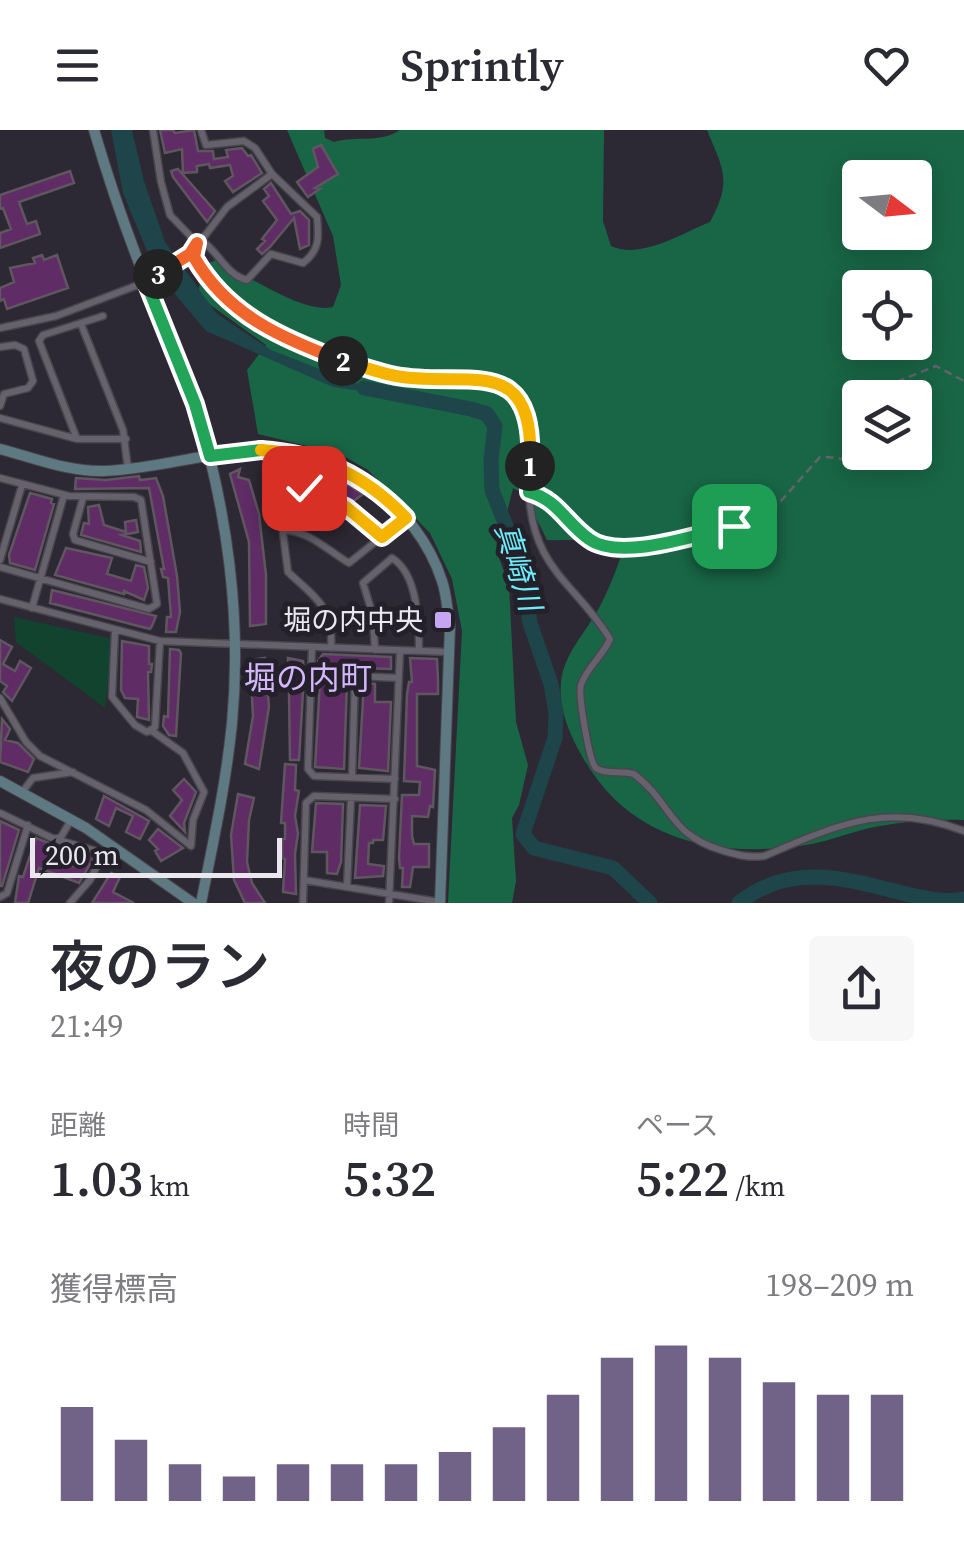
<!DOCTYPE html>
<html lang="ja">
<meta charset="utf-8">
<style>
:root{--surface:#fff;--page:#f7f7f7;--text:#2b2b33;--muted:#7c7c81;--accent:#716288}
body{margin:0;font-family:"Source Serif 4","Noto Sans JP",serif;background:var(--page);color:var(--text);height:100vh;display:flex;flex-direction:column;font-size:38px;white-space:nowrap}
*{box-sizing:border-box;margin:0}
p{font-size:32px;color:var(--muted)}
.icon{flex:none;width:55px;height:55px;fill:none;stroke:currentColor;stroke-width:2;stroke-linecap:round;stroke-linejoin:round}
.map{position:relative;height:773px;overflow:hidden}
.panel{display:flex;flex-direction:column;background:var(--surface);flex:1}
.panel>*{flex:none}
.needle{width:65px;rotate:106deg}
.buttons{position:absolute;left:842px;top:30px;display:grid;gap:20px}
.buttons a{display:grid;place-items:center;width:90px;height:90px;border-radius:10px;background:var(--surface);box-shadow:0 5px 25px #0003;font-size:50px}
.scale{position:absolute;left:30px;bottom:25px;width:252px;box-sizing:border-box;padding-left:10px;border:5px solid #eae8ee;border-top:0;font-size:28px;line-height:35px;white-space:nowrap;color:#eae8ee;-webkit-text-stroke:8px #24202a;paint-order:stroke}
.pin{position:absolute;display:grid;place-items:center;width:85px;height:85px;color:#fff;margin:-42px;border-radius:20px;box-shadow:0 5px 15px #0006}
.km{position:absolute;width:50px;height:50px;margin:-25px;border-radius:50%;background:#222;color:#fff;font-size:28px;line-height:50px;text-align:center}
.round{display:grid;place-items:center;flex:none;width:105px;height:105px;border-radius:10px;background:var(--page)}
.overview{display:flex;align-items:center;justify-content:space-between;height:170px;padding:0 50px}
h1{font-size:55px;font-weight:600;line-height:75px}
.metrics{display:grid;grid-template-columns:repeat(3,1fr);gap:15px;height:170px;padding:10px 50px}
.metrics div{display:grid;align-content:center}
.metrics b{font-size:50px;font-weight:600}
.metrics small{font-size:28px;font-weight:400}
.metrics p{font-size:28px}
.chart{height:280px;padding:20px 50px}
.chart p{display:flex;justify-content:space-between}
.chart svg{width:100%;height:180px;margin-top:10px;stroke:var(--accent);stroke-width:6}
header{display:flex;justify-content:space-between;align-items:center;height:130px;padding:0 50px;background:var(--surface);font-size:45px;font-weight:600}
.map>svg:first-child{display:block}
</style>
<header><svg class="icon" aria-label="menu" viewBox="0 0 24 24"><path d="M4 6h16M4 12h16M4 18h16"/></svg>Sprintly<svg class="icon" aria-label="heart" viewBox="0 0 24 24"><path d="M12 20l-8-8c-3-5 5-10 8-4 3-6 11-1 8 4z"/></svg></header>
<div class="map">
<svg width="964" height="773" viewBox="0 0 964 773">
<rect width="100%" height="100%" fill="#2d2934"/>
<path fill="#11432e" d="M14,487L113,509L105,578L16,512Z"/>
<path fill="#196647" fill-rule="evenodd" d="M287,0H324L325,8L334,12C357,5 379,14 400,0H604L603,91L611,116C641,130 682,103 710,92C732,51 724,41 707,0H964V690C935,689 908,691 880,696C855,700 831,711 806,715C722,728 638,713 590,639C574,614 558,583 561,553C563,525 586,502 599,478C607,463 614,446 620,429C603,405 574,411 547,410L524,364L513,358L497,422L509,456L516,592L528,635L519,675L512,688L516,751L512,773H448L462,501L452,449L430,403L368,340L340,324L258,304L247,240L266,215L198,166L202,135L217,130C244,143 304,185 333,177L341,155L333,106ZM860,48H915V102H860ZM860,158H915V212H860ZM860,268H915V322H860Z"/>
<path fill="#1e4549" d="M111,0H132L144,51L165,112L216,183L271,220L384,264L333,257L206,201L155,140L123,63Z"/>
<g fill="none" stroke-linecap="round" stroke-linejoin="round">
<path stroke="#1e4549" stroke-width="15" d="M364,258L471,279L487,284L495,296L491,330L492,360L521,434L530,493L551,554L556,583L555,608L523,704L534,718L613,738L650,773
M739,773C790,732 845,748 902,763C923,768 943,773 964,769"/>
</g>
<path fill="#5f2c66" stroke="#5f5660" stroke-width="2.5" d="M160,0H173L175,3L194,0L198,21H213L214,29L228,27L226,20L242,18L248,26L251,25L262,43L233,62L225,51L233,46L230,35L210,38L209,34L197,36V42L183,43L182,19L165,23Z
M321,15L338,44L315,58L320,59L308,67L297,52L318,37L313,19Z
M178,39L215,81L207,92L173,47L171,41Z
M70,41L74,53L19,72L27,94L36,91L40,104L0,118V103L11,99L3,78L0,79V65Z
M271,53L291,84L300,81L309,90V115L300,119L294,88L270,117L262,124L257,119L265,111L262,109L277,90L263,71L269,66L264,59Z
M42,125L44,130L57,125L68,158L7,179L4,169L0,171V158L14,152L10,138L35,133L33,128Z
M278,333L333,346L363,364L352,372L315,351L288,344L287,347L278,345Z
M240,339L238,347L249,350L259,384L266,445V494L250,496L249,412L230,344Z
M139,346L140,350L156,348L163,366L177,446L180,482L176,502H166L167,487H171L168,448L163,447L161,439H164L149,358L75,359L76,348L106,350Z
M30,363L52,369L51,373L54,374L35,440L10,433L9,425Z
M99,375L104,395L126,402L125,392L136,390L138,402L122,405L140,411L141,422L81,405L84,393L89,394L88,377Z
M66,418L112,428L107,444L131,451L136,435L144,437L148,458L144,470L124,461V464L55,445Z
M52,460L156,486L152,496L150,499L50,473Z
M0,510L12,517L3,534L15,541L20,531L31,538L12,571L3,562L7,556L0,551Z
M122,511L149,516V534H152L151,542H148L149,590L137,587L138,569L125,568L121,560Z
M170,519L179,520L181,523L176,606L169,605L163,596L164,586L168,587Z
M323,524L391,527V539L323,537L318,531Z
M265,528L269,577L259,639L245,634L253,586L250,530Z
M288,528L303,531L304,544L299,630H290L289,563L294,561L295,540L288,539Z
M410,528L437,529L438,550V564H417V636L435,640L433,677L430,676L428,687L412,686V706L414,714H429V737H413L410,757H402L403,738H400L399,728L402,665H419L420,652L404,651L407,564L409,552H412Z
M320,551L347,552L344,639L315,637Z
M364,553L375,554V572H391L388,641L359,638Z
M2,589L10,599L5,610L18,613L34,629L28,642L0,632Z
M285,634L296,635L295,660L299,661L295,686L298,703L295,724L296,764L283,762L285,729L282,728V709H285V693H281Z
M184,649L196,662L184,693L185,702L170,686L182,670L173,660Z
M238,664L254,668L249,690L247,732L252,753L265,773H245L234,750L231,705Z
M104,666L149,691L140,709L126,702L133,686L116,678L109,696L96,689Z
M316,673L343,674L341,732L337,744L327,743V722H312Z
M360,675L386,676L383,710H373V713H369L368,734L384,736L383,746L355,748Z
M0,691L19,700L2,756H0Z
M158,699L183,718L161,731L155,721L158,719L149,710Z
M36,708L61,718L67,724L64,734L77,737L81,724L94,727L79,753L39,738L28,773H15L19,746L23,747Z
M111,743L120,747L113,762L134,773H92Z"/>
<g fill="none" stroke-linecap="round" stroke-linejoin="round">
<g stroke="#49454e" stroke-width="9">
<path id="street" d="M153,0L161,52L170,85L197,113
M201,110C219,122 226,145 247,150L271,124L303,133C320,120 319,107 317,87L272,44
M81,194L123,300L128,339
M0,198L56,186L146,152L190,125L227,77L272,44L255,18L244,11L206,15L201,0
M0,217L15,215L24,219L33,251L28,258L4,264L0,276
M0,288L77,309H126
M77,309L39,211L43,205L103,186
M0,348L69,366L134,367L141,370L157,474L149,479L0,437
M529,361C532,440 575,452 610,509C603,526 586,538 581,555C578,564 589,632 596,638C605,645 622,640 634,644C673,674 668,705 724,721C738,725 749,728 764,726C836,696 886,670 964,701
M83,368L73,404L75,410L151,432
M284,400C311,402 327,420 349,433L405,388
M0,430L22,355
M0,469L160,511L448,522
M32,478L64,365
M115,501L112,567L135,595L147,602L155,597L160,511
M312,517L308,639L314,646L395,649
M331,518C334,476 314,467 288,442L277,356C313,345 358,383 382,407
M375,520L373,486L363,453L392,428C418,444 419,493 419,521
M311,544L399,548
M0,568L26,612L40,626L146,680L191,716L193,690L204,662L183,623L152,601
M352,647L355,546
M23,661L33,648L73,642
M0,683L54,709L61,707L71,690
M58,710L103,723
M304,750L439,772
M347,757L351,668
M0,767L7,763L28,695
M70,773L90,750L103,724
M303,773L306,673L314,666L395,669
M389,773L400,521"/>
</g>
<g stroke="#49454e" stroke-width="12">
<path id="secondary" d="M94,0C109,51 126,101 146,151C163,193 183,235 196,278C227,379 242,488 232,593C226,654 213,713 201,773
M0,319C35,328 68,342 104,341C155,339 204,323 255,320C336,315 417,374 442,451C447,465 447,481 450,496L440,773
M0,651L86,698L193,773"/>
</g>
<path stroke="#66636c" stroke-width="2.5" stroke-dasharray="8 5" stroke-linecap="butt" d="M196,129C207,150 220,167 239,182C271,205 363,244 402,247C433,249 481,238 506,259C534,281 531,320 530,352
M878,268L886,256L936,236L964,251
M537,364C563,373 571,403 595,414C628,427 729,400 762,387L772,381L820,327C838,326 854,336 869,322"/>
<use href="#street" stroke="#66626d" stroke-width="6"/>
<use href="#secondary" stroke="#5e7982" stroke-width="10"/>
</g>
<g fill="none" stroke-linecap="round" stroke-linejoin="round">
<g stroke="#fff" stroke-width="20">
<path id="split-1" d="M530,336L529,362C558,370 566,393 589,409C620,432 699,404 734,396"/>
</g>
<g stroke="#fff" stroke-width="20">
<path id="split-2" d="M343,231C361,236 379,243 396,246C468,259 536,220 530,336"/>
</g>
<g stroke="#fff" stroke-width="20">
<path id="split-3" d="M158,144L190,124L197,113L194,127C227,185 283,209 343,231"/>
</g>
<g stroke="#fff" stroke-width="20">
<path id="split-4" d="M158,144L146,152L195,274L210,326L261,320"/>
</g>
<g stroke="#fff" stroke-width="20">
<path id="split-5" d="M261,320C320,324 365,345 406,388L382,407L346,377L304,358"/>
</g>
<use href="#split-1" stroke="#22a559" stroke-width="12"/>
<use href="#split-2" stroke="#f5b400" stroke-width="12"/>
<use href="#split-3" stroke="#f0652b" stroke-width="12"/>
<use href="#split-4" stroke="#22a559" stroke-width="12"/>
<use href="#split-5" stroke="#f5b400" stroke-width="12"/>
</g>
<rect fill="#c6a6f0" stroke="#24202a" stroke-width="4" x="433" y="480" width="20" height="20" rx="5"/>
<g text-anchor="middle" stroke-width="10" stroke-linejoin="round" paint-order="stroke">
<g font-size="28" fill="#eae8ee" stroke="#24202a" text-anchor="end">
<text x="423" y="500">堀の内中央</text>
</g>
<g font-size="30" font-style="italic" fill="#6decf9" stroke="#24202a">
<text transform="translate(518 437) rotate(73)" y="10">真崎川</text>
</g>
<g font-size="32" fill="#d4b7fc" stroke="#24202a">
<text x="308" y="559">堀の内町</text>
</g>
</g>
</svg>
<div class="buttons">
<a><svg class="needle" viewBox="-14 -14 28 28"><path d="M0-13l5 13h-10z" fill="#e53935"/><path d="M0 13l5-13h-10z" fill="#7c7c81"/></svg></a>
<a><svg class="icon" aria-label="locate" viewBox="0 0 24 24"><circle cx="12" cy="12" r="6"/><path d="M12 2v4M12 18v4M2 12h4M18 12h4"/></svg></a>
<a><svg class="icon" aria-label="layers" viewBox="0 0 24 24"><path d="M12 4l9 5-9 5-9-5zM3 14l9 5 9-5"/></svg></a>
</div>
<div class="scale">200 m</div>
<div class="pin" style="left:734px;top:396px;background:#1e9e55"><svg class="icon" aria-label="arrive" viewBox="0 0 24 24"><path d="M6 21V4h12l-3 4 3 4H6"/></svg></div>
<div class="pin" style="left:304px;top:358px;background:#d93025"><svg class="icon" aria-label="check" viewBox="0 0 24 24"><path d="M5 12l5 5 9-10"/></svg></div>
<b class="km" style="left:530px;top:336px">1</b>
<b class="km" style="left:343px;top:231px">2</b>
<b class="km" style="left:158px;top:144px">3</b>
</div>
<section class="panel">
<div class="overview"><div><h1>夜のラン</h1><p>21:49</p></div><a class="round"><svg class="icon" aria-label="share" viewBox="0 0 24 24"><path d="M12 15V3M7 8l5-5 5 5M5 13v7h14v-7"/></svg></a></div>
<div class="metrics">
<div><p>距離</p><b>1.03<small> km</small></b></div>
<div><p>時間</p><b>5:32</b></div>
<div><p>ペース</p><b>5:22<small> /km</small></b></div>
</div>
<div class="chart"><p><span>獲得標高</span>198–209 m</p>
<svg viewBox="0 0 160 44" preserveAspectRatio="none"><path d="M5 44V21M15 44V29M25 44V35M35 44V38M45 44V35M55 44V35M65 44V35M75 44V32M85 44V26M95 44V18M105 44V9M115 44V6M125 44V9M135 44V15M145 44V18M155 44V18"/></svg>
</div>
</section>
